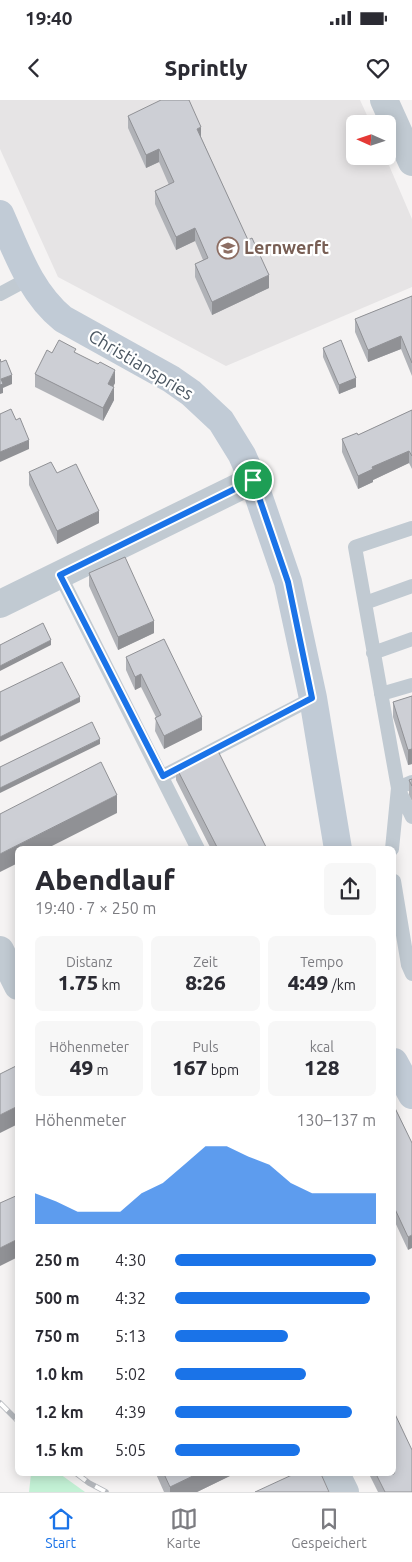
<!DOCTYPE html>
<html lang="de">
<meta charset="utf-8">
<style>
:root{--surface:#fff;--page:#f7f7f7;--text:#2b2b33;--muted:#7c7c81;--line:#e1e1e2;--accent:#1a73e8}
body{margin:0;font-family:Ubuntu,sans-serif;background:var(--page);color:var(--text);height:100vh;display:flex;flex-direction:column;font-size:19px;white-space:nowrap}
*{box-sizing:border-box;margin:0}
p{font-size:16px;color:var(--muted)}
.icon{flex:none;width:28px;height:28px;fill:none;stroke:currentColor;stroke-width:2;stroke-linecap:round;stroke-linejoin:round}
.map{position:relative;flex:1;overflow:hidden}
.panel{position:absolute;left:15px;top:746px;width:381px;height:630px;display:flex;flex-direction:column;background:var(--surface);border-radius:8px;box-shadow:0 2px 12px #0003}
.panel>*{flex:none}
.needle{width:32px;rotate:273deg}
.fabs{position:absolute;left:346px;top:15px;display:grid;gap:10px}
.fabs a{display:grid;place-items:center;width:50px;height:50px;border-radius:8px;background:var(--surface);box-shadow:0 2px 12px #0003;font-size:25px}
.pin{position:absolute;display:grid;place-items:center;width:42px;height:42px;color:#fff;margin:-21px;border:2px solid #fff;border-radius:50%;box-shadow:0 1px 5px #0007}
.round{display:grid;place-items:center;flex:none;width:52px;height:52px;border-radius:8px;background:var(--page)}
.summary{display:flex;align-items:center;justify-content:space-between;height:85px;padding:0 20px}
h1{font-size:28px;font-weight:800;line-height:38px}
.stats{display:grid;grid-template-columns:repeat(3,1fr);gap:8px;height:85px;padding:5px 20px}
.stats div{display:grid;align-content:center;border-radius:8px;background:var(--page);text-align:center}
.stats b{font-size:21px;font-weight:800}
.stats small{font-size:14px;font-weight:400}
.stats p{font-size:14px}
.chart{height:140px;padding:10px 20px}
.chart p{display:flex;justify-content:space-between}
.chart svg{width:100%;height:90px;margin-top:5px;fill:var(--accent);opacity:.7}
ul{padding:0 20px;list-style:none;font-size:16px}
li{display:grid;grid-template-columns:80px 60px 1fr;align-items:center;height:38px}
li i{height:12px;border-radius:6px;background:var(--accent)}
.status{display:flex;justify-content:space-between;align-items:center;height:35px;padding:0 25px;background:var(--surface);direction:ltr}
.status svg{height:14px;fill:currentColor}
header{display:flex;justify-content:space-between;align-items:center;height:65px;padding:0 20px;background:var(--surface);font-size:22px;font-weight:800}
.tab-bar{display:flex;justify-content:space-around;align-items:center;height:70px;border-top:1px solid var(--line);background:var(--surface);font-size:14px;color:var(--muted)}
.tab-bar a{display:grid;justify-items:center;gap:2px}
.tab-bar .current{color:var(--accent)}
.map>svg:first-child{display:block}
</style>
<div class="status"><b>19:40</b><svg viewBox="0 0 49 12"><path d="M0 12V9h3v3zM5 12V6h3v6zM10 12V3h3v9zM15 12V0h3v12zM26 1h20v11H26zM47 4h2v5h-2z"/></svg></div>
<header><svg class="icon" aria-label="back" viewBox="0 0 24 24"><path d="M15 5l-7 7 7 7"/></svg>Sprintly<svg class="icon" aria-label="heart" viewBox="0 0 24 24"><path d="M12 20l-8-8c-3-5 5-10 8-4 3-6 11-1 8 4z"/></svg></header>
<div class="map">
<svg width="412" height="1392" viewBox="0 0 412 1392">
<rect width="100%" height="100%" fill="#f5f3f3"/>
<path fill="#e6e4e5" d="M0,0H360L371,24H355V56H385L412,119V187L226,266L58,177L0,49Z"/>
<path fill="#c3f1d5" d="M31,1374H60L85,1392H29Z"/>
<g fill="none" stroke-linecap="round" stroke-linejoin="round">
<path stroke="#c1cad2" stroke-width="14" d="M0,194L28,179
M60,475L198,749
M365,503L412,486
M373,553L412,539
M381,594L412,585
M163,676L313,598
M412,682L398,688L412,717
M392,749L398,688L355,447L412,428
M394,781L408,865L412,874"/>
<path stroke="#c1cad2" stroke-width="28" d="M384,0L412,62
M0,504L253,380
M0,850L18,886
M336,1374L345,1392"/>
<path stroke="#c1cbd6" stroke-width="28" d="M0,114C17,152 30,192 63,219L171,279L191,293L221,321L242,355L253,380L288,482L313,598L338,749
M394,962L412,995"/>
<g stroke="#b5b8bd" stroke-width="5.5">
<path id="rail" d="M0,1303L18,1321
M77,1374L89,1383L106,1392"/>
</g>
<use href="#rail" stroke="#fff" stroke-width="4" stroke-dasharray="11" stroke-linecap="butt"/>
</g>
<path fill="#b0b2b7" d="M128,16L201,37L269,188L212,215L195,177V164L203,160L195,141L176,150L155,104V91L169,85L159,62L146,68L128,28Z
M412,196V276L401,249L368,262L355,232V219Z
M323,248L356,287L339,294L323,257Z
M52,253H76L115,283L113,286L114,300L103,321L35,287V274Z
M412,310V369L409,363L373,380V382L358,389L342,352V339L358,335Z
M29,372L57,373L99,423L57,444L29,385Z
M89,473L154,533L118,550L89,486Z
M126,557L202,630L164,649L155,631L156,617L141,587L135,590L126,570Z
M412,596V664L408,665L393,617V602Z
M176,667L266,749H211L176,680Z
M412,679V701L409,695V680Z
M394,1006L412,1043L408,1150L394,1120Z
M156,1374H234L197,1392H164Z
M369,1374H394L412,1392H378Z"/>
<path fill="#909195" d="M201,27V40L197,29Z
M159,49V62L146,68V55Z
M195,128V141L176,150V137Z
M269,175V188L212,215V202Z
M401,236V249L368,262V250Z
M115,270V283L108,297V284Z
M12,275V284L3,288V293L0,294V285L1,279Z
M356,278V287L339,294V285Z
M114,287V300L103,321V308Z
M29,340V349L0,362V352Z
M409,351V363L373,380V382L358,389V376L372,367Z
M99,411V423L57,444V431Z
M154,521V533L118,550V537Z
M51,540V545L0,571V566Z
M141,574V587L135,590V577Z
M80,597V602L0,642V637Z
M202,617V630L164,649V636Z
M100,639V644L0,693V688Z
M412,649V664L408,665V650Z
M117,695V713L46,749H18V763L0,772V754Z
M18,1006V1024L0,1033V1015Z
M412,1135V1148L408,1150V1137Z
M18,1139V1157L0,1166V1148Z
M197,1374H234L197,1392H170V1387Z"/>
<path fill="#cdcfd5" stroke="#909195" d="M161,0H189L201,27L197,29L248,140L252,138L269,175L212,202L195,164L208,158L195,128L176,137L155,91L174,82L159,49L146,55L128,16Z
M412,196V263L401,236L368,250L355,219Z
M59,240L76,249L74,252L98,264L100,262L115,270L108,284L114,287L103,308L35,274L47,250L52,253Z
M341,240L356,278L339,285L323,248Z
M0,259L1,262L6,260L12,275L1,279L3,284L0,285Z
M11,309L16,320L20,318L29,340L0,352V314Z
M412,310V356L409,351L372,367L373,369L358,376L342,339L357,333L358,335Z
M51,362L57,373L76,364L99,411L57,431L29,372Z
M125,457L154,521L118,537L89,473Z
M43,523L51,540L0,566V545Z
M164,539L202,617L164,636L155,618L161,615L141,574L135,577L126,557Z
M62,562L80,597L0,637V592Z
M412,596V649L408,650L393,602Z
M92,622L100,639L0,688V667Z
M216,647L266,747L263,749H218L176,667Z
M101,662L117,695L0,754V714Z
M412,679V686L409,680Z
M18,965V1006L0,1015V974Z
M394,1006L412,1043V1135L408,1137L394,1107Z
M18,1095V1139L0,1148V1103Z
M394,1312L412,1350V1392H385L376,1374H394Z
M164,1374H197L170,1387Z
M294,1374H321L329,1392H255Z"/>
<g fill="none" stroke-linecap="round" stroke-linejoin="round">
<g stroke="#fff" stroke-width="10">
<path id="route" d="M253,380L288,482L312,598L163,676L60,475Z"/>
</g>
<use href="#route" stroke="#1a73e8" stroke-width="6"/>
</g>
<defs>
<g id="school-ring" transform="scale(1.125)"><circle r="9.5" fill="#fff" stroke="#8d6e63" stroke-width="1.5"/><path d="M0-5L7-2L0 1L-7-2ZM-4 1L0 2.5L4 1V4Q0 6-4 4Z" fill="#8d6e63"/></g>
</defs>
<g fill-rule="evenodd">
<use href="#school-ring" x="228" y="148"/>
</g>
<g text-anchor="middle" stroke-width="4.5" stroke-linejoin="round" paint-order="stroke">
<g font-size="18" font-weight="bold" fill="#785e54" stroke="#fff" text-anchor="start">
<text x="244" y="154">Lernwerft</text>
</g>
<g font-size="18" fill="#4a5661" stroke="#fff">
<text transform="translate(141 265) rotate(31)" y="6">Christianspries</text>
</g>
</g>
</svg>
<div class="fabs">
<a><svg class="needle" viewBox="-14 -14 28 28"><path d="M0-13l5 13h-10z" fill="#e53935"/><path d="M0 13l5-13h-10z" fill="#7c7c81"/></svg></a>
</div>
<div class="pin" style="left:253px;top:380px;background:#1e9e55"><svg class="icon" aria-label="arrive" viewBox="0 0 24 24"><path d="M6 21V4h12l-3 4 3 4H6"/></svg></div>
<section class="panel">
<div class="summary"><div><h1>Abendlauf</h1><p>19:40 · 7 × 250 m</p></div><a class="round"><svg class="icon" aria-label="share" viewBox="0 0 24 24"><path d="M12 15V3M7 8l5-5 5 5M5 13v7h14v-7"/></svg></a></div>
<div class="stats">
<div><p>Distanz</p><b>1.75<small> km</small></b></div>
<div><p>Zeit</p><b>8:26</b></div>
<div><p>Tempo</p><b>4:49<small> /km</small></b></div>
</div>
<div class="stats">
<div><p>Höhenmeter</p><b>49<small> m</small></b></div>
<div><p>Puls</p><b>167<small> bpm</small></b></div>
<div><p>kcal</p><b>128</b></div>
</div>
<div class="chart"><p><span>Höhenmeter</span>130–137 m</p>
<svg viewBox="0 0 160 44" preserveAspectRatio="none"><path d="M0 44V29L10 33L20 38L30 38L40 38L50 29L60 24L70 15L80 6L90 6L100 11L110 15L120 24L130 29L140 29L150 29L160 29V44z"/></svg>
</div>
<ul>
<li><b>250 m</b>4:30<i style="width:100%"></i></li>
<li><b>500 m</b>4:32<i style="width:97%"></i></li>
<li><b>750 m</b>5:13<i style="width:56%"></i></li>
<li><b>1.0 km</b>5:02<i style="width:65%"></i></li>
<li><b>1.2 km</b>4:39<i style="width:88%"></i></li>
<li><b>1.5 km</b>5:05<i style="width:62%"></i></li>
</ul>
</section>
</div>
<nav class="tab-bar">
<a class="current"><svg class="icon" aria-label="home" viewBox="0 0 24 24"><path d="M3 11l9-7 9 7M6 9v11h12V9"/></svg>Start</a>
<a><svg class="icon" aria-label="map" viewBox="0 0 24 24"><path d="M3 6l6-2 6 2 6-2v14l-6 2-6-2-6 2zM9 4v14M15 6v14"/></svg>Karte</a>
<a><svg class="icon" aria-label="saved" viewBox="0 0 24 24"><path d="M7 4h10v16l-5-4-5 4z"/></svg>Gespeichert</a>
</nav>
